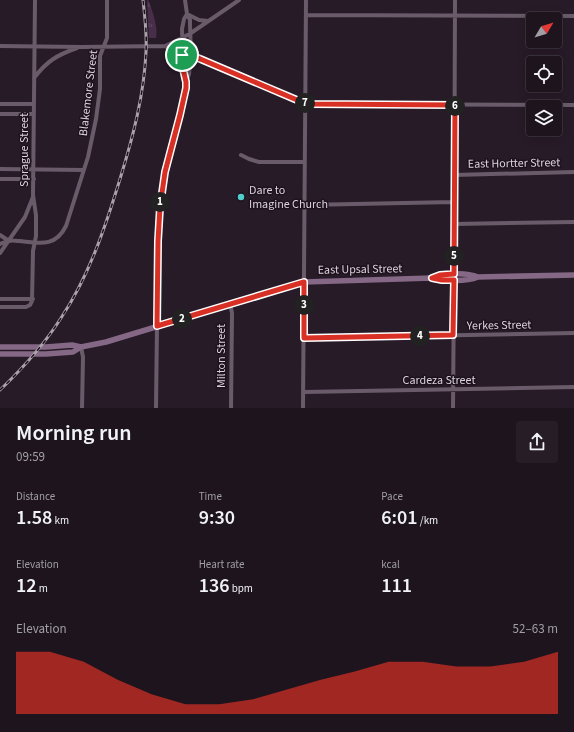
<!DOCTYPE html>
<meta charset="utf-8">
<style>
:root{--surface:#1e141e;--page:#261d27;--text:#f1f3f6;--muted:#a19ea4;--line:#3c333c;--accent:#d93025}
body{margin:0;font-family:"Source Sans 3",sans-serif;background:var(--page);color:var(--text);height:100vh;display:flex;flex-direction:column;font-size:15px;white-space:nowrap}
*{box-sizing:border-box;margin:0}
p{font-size:13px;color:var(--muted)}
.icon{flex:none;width:22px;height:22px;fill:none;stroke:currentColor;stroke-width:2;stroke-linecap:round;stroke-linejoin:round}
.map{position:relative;height:408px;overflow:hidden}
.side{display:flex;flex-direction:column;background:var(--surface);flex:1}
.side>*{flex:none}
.needle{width:26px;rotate:52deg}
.fabs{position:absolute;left:526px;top:12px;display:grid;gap:8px}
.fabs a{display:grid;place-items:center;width:36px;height:36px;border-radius:4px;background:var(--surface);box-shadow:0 2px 10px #0003,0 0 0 1px var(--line);font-size:20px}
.pin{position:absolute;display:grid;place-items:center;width:34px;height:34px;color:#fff;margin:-17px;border:2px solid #fff;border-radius:50%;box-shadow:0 1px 4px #0007}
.km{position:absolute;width:20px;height:20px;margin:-10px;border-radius:50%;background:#222;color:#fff;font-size:11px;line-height:20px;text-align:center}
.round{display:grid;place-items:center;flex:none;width:42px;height:42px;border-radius:4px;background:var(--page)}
.headline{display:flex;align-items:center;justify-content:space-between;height:68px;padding:0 16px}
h1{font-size:22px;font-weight:600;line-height:30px}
.figures{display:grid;grid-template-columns:repeat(3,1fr);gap:6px;height:68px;padding:4px 16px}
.figures div{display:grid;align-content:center}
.figures b{font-size:20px;font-weight:600}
.figures small{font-size:11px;font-weight:400}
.figures p{font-size:11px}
.chart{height:112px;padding:8px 16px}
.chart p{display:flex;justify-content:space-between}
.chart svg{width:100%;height:72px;margin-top:4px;fill:var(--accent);opacity:.7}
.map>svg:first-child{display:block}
</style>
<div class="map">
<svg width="574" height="408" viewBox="0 0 574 408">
<defs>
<pattern id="grass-tufts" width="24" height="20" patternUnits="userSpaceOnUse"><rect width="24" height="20" fill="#492e4a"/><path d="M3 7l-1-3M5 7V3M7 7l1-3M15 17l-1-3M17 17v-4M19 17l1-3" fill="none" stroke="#634b64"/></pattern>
</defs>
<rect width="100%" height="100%" fill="#281b28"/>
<path fill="url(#grass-tufts)" d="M147,0L149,1V2C153,13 158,27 156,38H149Z"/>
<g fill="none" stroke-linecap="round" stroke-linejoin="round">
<path stroke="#6a5b6a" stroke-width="4" d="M187,14L199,20L208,21
M306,15L574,16
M0,46L81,47L165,46L182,38L191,33L239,0
M165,46L176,54L198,58L297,100L309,104L574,105
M34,78C47,61 57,55 77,48
M186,81L183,63L182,29L184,19L187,14
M0,104H34
M0,114H34
M241,155L249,159L259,162H305
M0,169L84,170
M454,175L574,172
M0,179H34
M305,205L454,202
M454,224L574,222
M0,235L9,241
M0,244C3,243 6,241 9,241C12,240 16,241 19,241C39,243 55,248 66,226L88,157L96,119L100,89V56L107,38V0
M0,253L25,217L33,197
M454,274L455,0
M0,299H33
M230,304L232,313L231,408
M0,307H26L30,305L32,301L33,251L36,236V215L33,195L35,0
M304,338L574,333
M81,347L83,357L82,408
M304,392L574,387
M156,408L158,241L160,207L165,172L180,115L186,82L189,74L191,56L190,25V20L187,14L185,0
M303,408L306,0
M453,408L454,280"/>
<path stroke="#846885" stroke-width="5.5" d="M433,278C445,273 466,272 478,277
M0,347H46L72,345L81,347
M0,354H46L73,352L81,347L106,342L304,282L432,278C445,281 466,282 478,277L574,275"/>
<g stroke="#aba1ab" stroke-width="3">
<path id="rail" d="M0,390C23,368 44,345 61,318C89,276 105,228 120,179C133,137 144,95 146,52C147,34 145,17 143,0"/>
</g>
<use href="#rail" stroke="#1e121e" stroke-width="1.5" stroke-dasharray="4.5" stroke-linecap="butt"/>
</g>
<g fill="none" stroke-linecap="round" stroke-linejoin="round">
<g stroke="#fff" stroke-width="8">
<path id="route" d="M182,55L198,58L297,100L309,104L455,105L454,274L440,275L432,278L442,280H454L453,335L304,338V282L157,326L158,241L160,207L165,172L180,115L186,88V82L183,69Z"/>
</g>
<use href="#route" stroke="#d93025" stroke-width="5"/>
</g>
<circle fill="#52cdce" stroke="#1e121e" stroke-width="1.5" cx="241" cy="197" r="4"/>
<g text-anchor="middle" stroke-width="3" stroke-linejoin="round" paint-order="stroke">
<g font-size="12" fill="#dcd3dc" stroke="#1e121e">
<text transform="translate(88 93) rotate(-83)" y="4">Blakemore Street</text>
<text transform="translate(24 150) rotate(-90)" y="4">Sprague Street</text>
<text transform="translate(514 163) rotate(-1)" y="4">East Hortter Street</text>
<text transform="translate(360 269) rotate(-1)" y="4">East Upsal Street</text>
<text transform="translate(499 325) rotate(-1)" y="4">Yerkes Street</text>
<text transform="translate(221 356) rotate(-90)" y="4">Milton Street</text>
<text x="439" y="384">Cardeza Street</text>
</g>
<g font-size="12" fill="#dcd3dc" stroke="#1e121e" text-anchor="start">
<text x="249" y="194">Dare to<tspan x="249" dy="14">Imagine Church</tspan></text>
</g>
</g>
</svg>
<div class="fabs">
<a><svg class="needle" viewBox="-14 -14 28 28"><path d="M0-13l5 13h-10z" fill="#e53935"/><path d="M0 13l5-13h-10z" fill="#a19ea4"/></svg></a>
<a><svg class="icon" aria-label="locate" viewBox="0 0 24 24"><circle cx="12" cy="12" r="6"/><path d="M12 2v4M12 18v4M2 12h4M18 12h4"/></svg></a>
<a><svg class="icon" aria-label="layers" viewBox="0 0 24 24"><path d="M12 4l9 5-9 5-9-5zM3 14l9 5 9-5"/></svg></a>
</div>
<div class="pin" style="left:182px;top:55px;background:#1e9e55"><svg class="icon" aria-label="arrive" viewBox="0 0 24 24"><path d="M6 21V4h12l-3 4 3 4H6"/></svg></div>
<b class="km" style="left:160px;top:202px">1</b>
<b class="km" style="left:182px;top:319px">2</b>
<b class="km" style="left:304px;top:305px">3</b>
<b class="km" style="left:420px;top:336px">4</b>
<b class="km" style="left:454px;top:256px">5</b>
<b class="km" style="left:455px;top:106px">6</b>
<b class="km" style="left:305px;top:103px">7</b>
</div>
<section class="side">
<div class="headline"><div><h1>Morning run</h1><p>09:59</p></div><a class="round"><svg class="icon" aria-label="share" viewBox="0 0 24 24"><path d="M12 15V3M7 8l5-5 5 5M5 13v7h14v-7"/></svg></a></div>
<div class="figures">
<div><p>Distance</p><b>1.58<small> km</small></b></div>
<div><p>Time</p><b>9:30</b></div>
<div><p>Pace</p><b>6:01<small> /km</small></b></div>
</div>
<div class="figures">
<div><p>Elevation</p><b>12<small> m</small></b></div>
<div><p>Heart rate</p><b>136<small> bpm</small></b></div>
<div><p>kcal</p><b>111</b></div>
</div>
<div class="chart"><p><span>Elevation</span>52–63 m</p>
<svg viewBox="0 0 160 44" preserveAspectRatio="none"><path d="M0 44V6L10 6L20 12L30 23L40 32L50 38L60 38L70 35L80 29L90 23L100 18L110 12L120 12L130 15L140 15L150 12L160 6V44z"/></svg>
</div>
</section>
